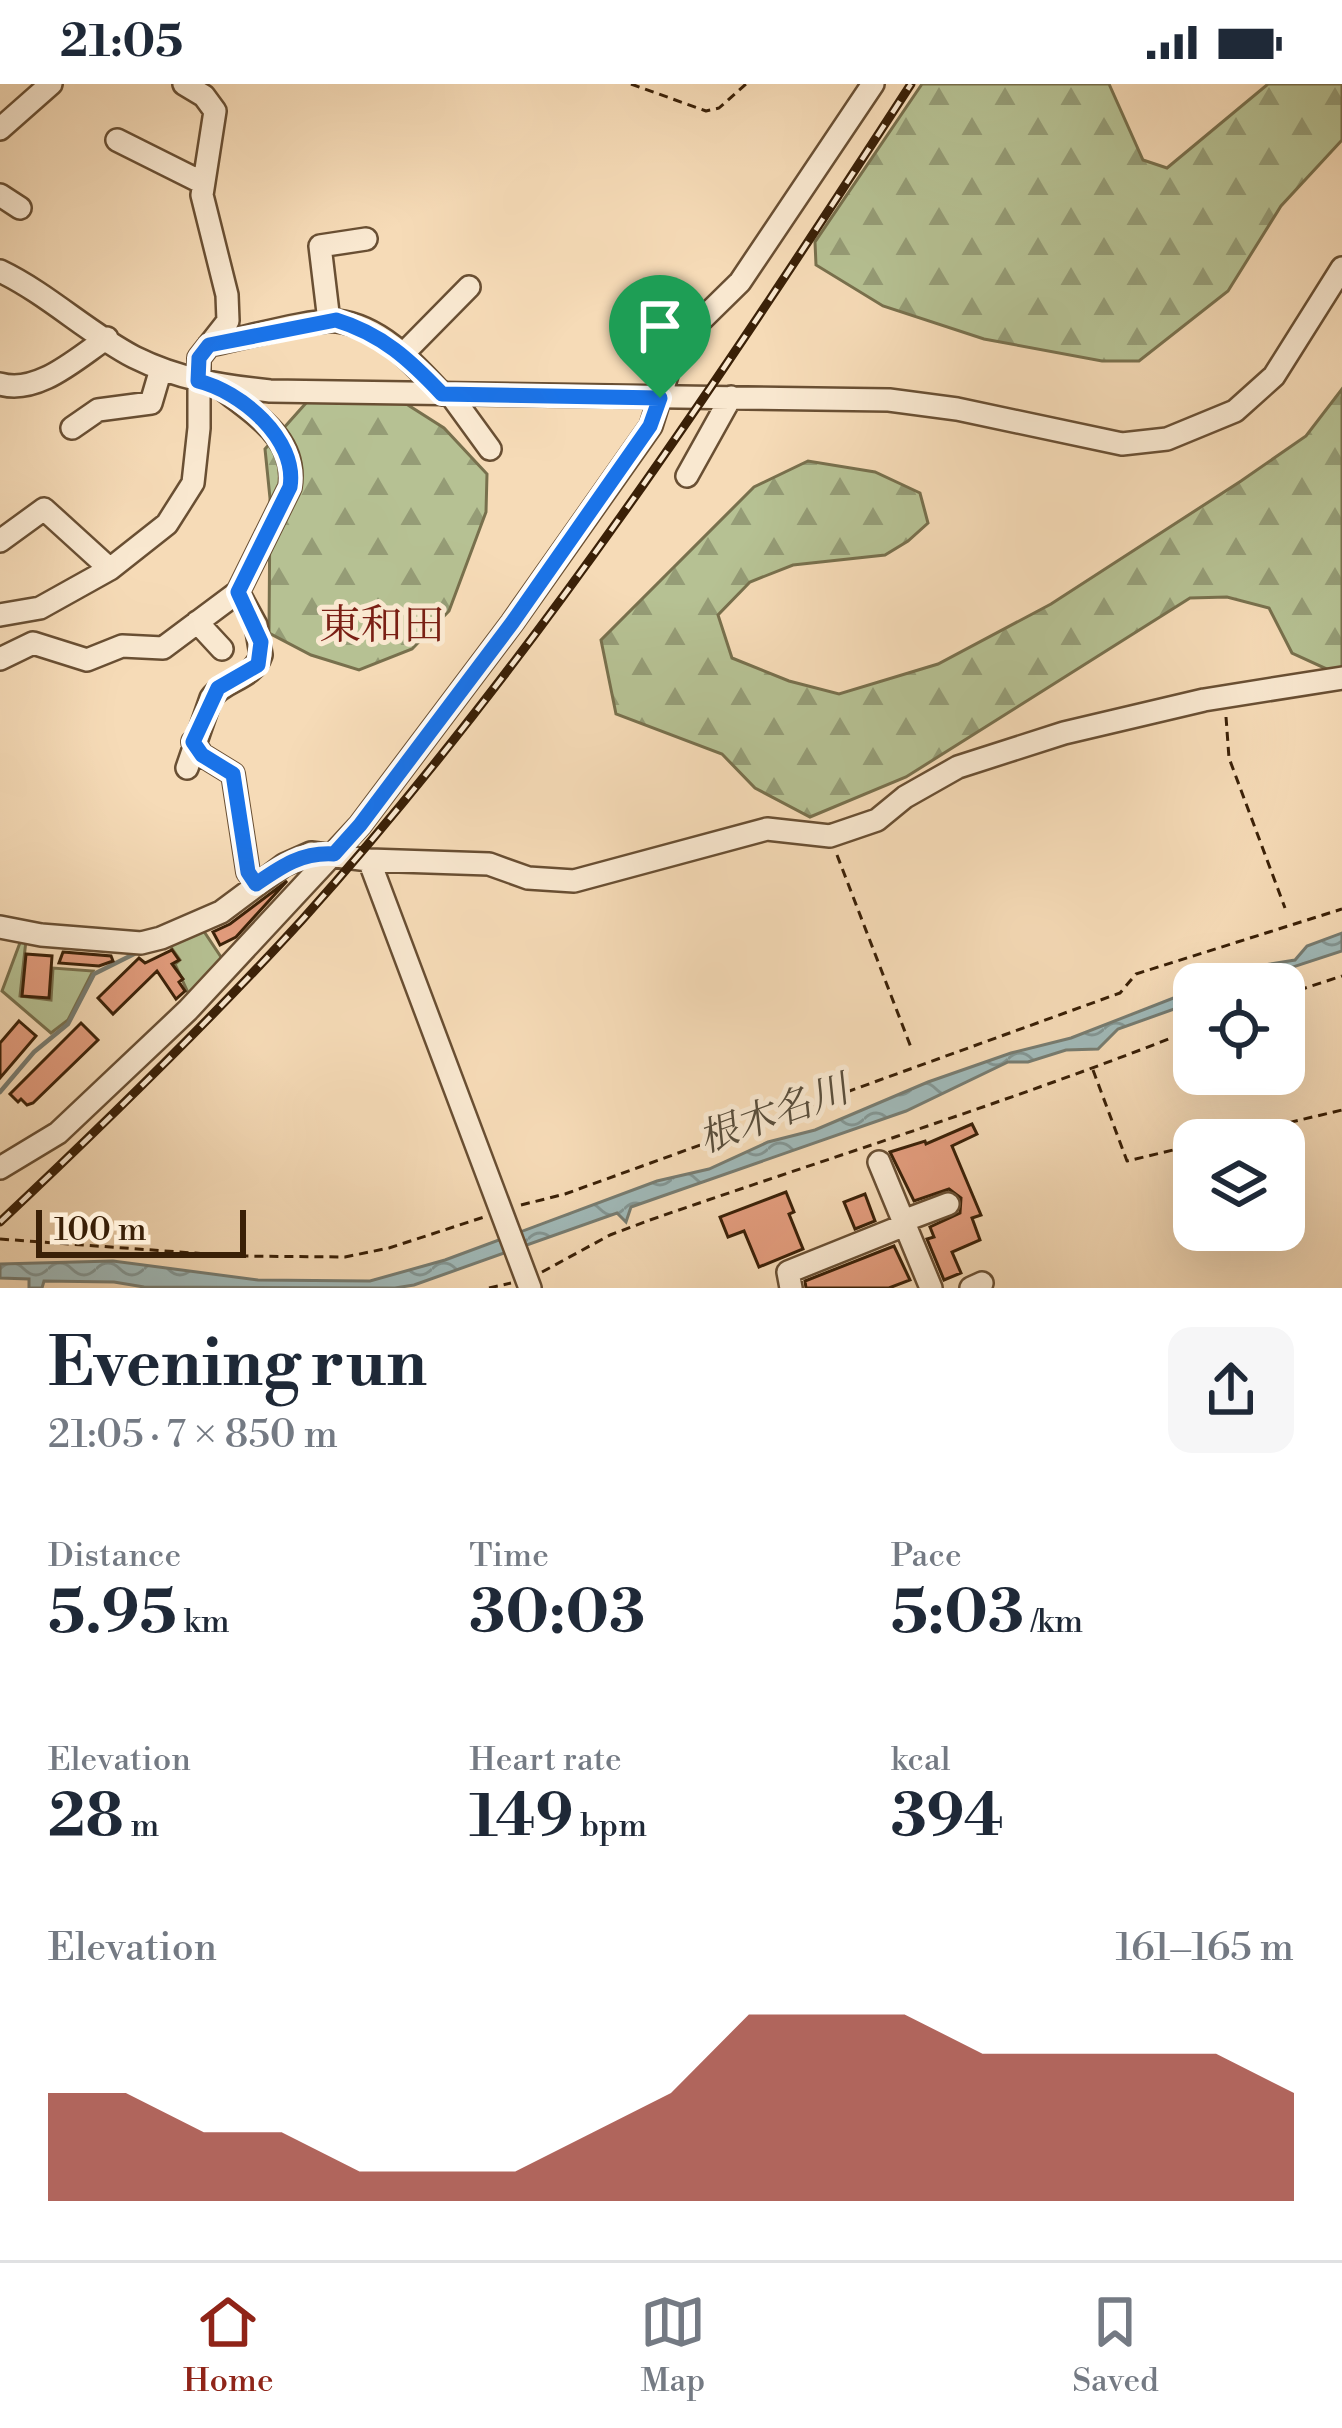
<!DOCTYPE html>
<meta charset="utf-8">
<style>
:root{--surface:#fff;--page:#f6f6f7;--text:#1f2937;--muted:#747a83;--line:#e0e1e3;--accent:#8f2418}
body{margin:0;font-family:"Libre Bodoni","Noto Serif JP",serif;background:var(--page);color:var(--text);height:100vh;display:flex;flex-direction:column;font-size:45px;white-space:nowrap}
*{box-sizing:border-box;margin:0}
p{font-size:39px;color:var(--muted)}
.icon{flex:none;width:66px;height:66px;fill:none;stroke:currentColor;stroke-width:2;stroke-linecap:round;stroke-linejoin:round}
.map{position:relative;height:1204px;overflow:hidden}
.sheet{display:flex;flex-direction:column;background:var(--surface);flex:1}
.sheet>*{flex:none}
.controls{position:absolute;left:1173px;top:879px;display:grid;gap:24px}
.controls a{display:grid;place-items:center;width:132px;height:132px;border-radius:24px;background:var(--surface);box-shadow:0 12px 48px #0002;font-size:60px}
.scale{position:absolute;left:36px;bottom:30px;width:210px;box-sizing:border-box;padding-left:12px;border:6px solid #3a2007;border-top:0;font-size:33px;line-height:42px;white-space:nowrap;color:#3a2007;-webkit-text-stroke:9px #f9e8d0;paint-order:stroke}
.pin{position:absolute;display:grid;place-items:center;width:102px;height:102px;color:#fff;margin:-123px -51px;border-radius:50% 50% 50% 0;rotate:-45deg;box-shadow:0 0 12px #0007}
.pin .icon{rotate:45deg}
.round{display:grid;place-items:center;flex:none;width:126px;height:126px;border-radius:24px;background:var(--page)}
.overview{display:flex;align-items:center;justify-content:space-between;height:204px;padding:0 48px}
h1{font-size:66px;font-weight:700;line-height:90px}
.figures{display:grid;grid-template-columns:repeat(3,1fr);gap:18px;height:204px;padding:12px 48px}
.figures div{display:grid;align-content:center}
.figures b{font-size:60px;font-weight:700}
.figures small{font-size:33px;font-weight:400}
.figures p{font-size:33px}
.chart{height:336px;padding:24px 48px}
.chart p{display:flex;justify-content:space-between}
.chart svg{width:100%;height:216px;margin-top:12px;fill:var(--accent);opacity:.7}
.status{display:flex;justify-content:space-between;align-items:center;height:84px;padding:0 60px;background:var(--surface);direction:ltr}
.status svg{height:33px;fill:currentColor}
.menu{display:flex;justify-content:space-around;align-items:center;height:168px;border-top:3px solid var(--line);background:var(--surface);font-size:33px;color:var(--muted)}
.menu a{display:grid;justify-items:center;gap:6px}
.menu .current{color:var(--accent)}
.map>svg:first-child{display:block}
</style>
<div class="status"><b>21:05</b><svg viewBox="0 0 49 12"><path d="M0 12V9h3v3zM5 12V6h3v6zM10 12V3h3v9zM15 12V0h3v12zM26 1h20v11H26zM47 4h2v5h-2z"/></svg></div>
<div class="map">
<svg width="1342" height="1204" viewBox="0 0 1342 1204">
<defs>
<pattern id="forest-firs" width="22" height="20" patternUnits="userSpaceOnUse" patternTransform="scale(3)"><rect width="22" height="20" fill="#b6c193"/><path d="M5 1l3.5 6h-7zM16 11l3.5 6h-7z" fill="#959c76"/></pattern>
<pattern id="water-waves" width="16" height="10" patternUnits="userSpaceOnUse" patternTransform="scale(3)"><rect width="16" height="10" fill="#a0b9b8"/><path d="M0 5q4-4 8 0t8 0" fill="none" stroke="#839694"/></pattern>
</defs>
<rect width="100%" height="100%" fill="#f6dbb7"/>
<filter id="stains"><feTurbulence type="fractalNoise" baseFrequency=".00167" numOctaves="4"/><feColorMatrix values="0 0 0 0 .2 0 0 0 0 .09 0 0 0 0 .02 0 0 0 .5 -.17"/></filter>
<radialGradient id="worn" r=".72"><stop offset=".6" stop-color="#630" stop-opacity="0"/><stop offset="1" stop-color="#630" stop-opacity=".3"/></radialGradient>
<path fill="url(#forest-firs)" stroke="#78704d" stroke-width="3" d="M922,0H1109L1143,76L1167,84L1268,0H1342V56L1281,122L1228,207L1139,277H1102L984,255L883,222L816,181L815,158Z
M323,300L400,316L444,344L487,390L486,428L449,527L412,565L359,586L311,571L269,549L270,414L265,365Z
M1342,305V592L1292,569L1269,524L1227,513L1190,514L906,693L810,733L755,704L722,670L616,630L601,556L754,403L808,377L875,388L920,409L928,439L908,457L885,471L793,481L750,498L718,531L732,574L789,597L839,610L938,580L1051,520L1241,397L1306,352Z"/>
<path fill="#b6c193" stroke="#78704d" stroke-width="3" d="M203,846L225,879L190,913L175,880L180,876L168,859Z
M21,856H26L20,912L51,916L53,884L93,887L68,936L51,949L2,907Z"/>
<path fill="url(#water-waves)" stroke="#777c71" stroke-width="3" d="M1342,849V867L1241,900H1211L1258,882L1295,876L1307,862Z
M1194,906V918L1118,945L1098,965L1066,966L1028,978H1008L906,1027L631,1123L626,1138L617,1129L414,1201L395,1204L144,1203L114,1198L44,1197L42,1204H29V1195L0,1194V1180L113,1177L258,1196L370,1197L445,1176L657,1097L709,1085L768,1058L815,1046L928,998L1011,969L1071,954Z"/>
<g fill="none" stroke-linecap="round" stroke-linejoin="round">
<path stroke="#777c71" stroke-width="4.5" d="M0,1008L34,968L68,940L94,890L140,867"/>
</g>
<path fill="#e49d7e" stroke="#3a2007" stroke-width="3" d="M287,797L236,853L220,861L213,848L230,840Z
M172,866L179,876L172,880L183,895L179,898L185,907L176,915L157,887L113,930L98,914L139,874L145,879Z
M63,868L111,872L113,877L99,882L59,879Z
M26,870L52,872L49,914L22,912Z
M19,937L36,952L0,994V959Z
M81,939L98,956L33,1019L27,1021L21,1015L18,1018L10,1010Z
M972,1040L977,1050L952,1062L981,1131L972,1134L980,1156L952,1168L961,1189L944,1196L927,1155L934,1153L930,1143L960,1129L961,1114L949,1105L914,1117L890,1068L925,1057L926,1060Z
M786,1108L794,1128L789,1130L803,1165L759,1183L744,1147L728,1153L720,1133Z
M865,1110L875,1137L855,1145L844,1118Z
M894,1162L910,1196L889,1204H806L805,1197Z"/>
<g fill="none" stroke-linecap="round" stroke-linejoin="round">
<g stroke="#694f33" stroke-width="26">
<path id="minor" d="M0,45L51,0
M117,56L203,99
M0,111L20,124
M0,187C48,210 88,249 134,273C178,295 222,302 270,307L889,316L957,325L1122,360L1167,355L1235,327L1274,292L1342,184
M329,237L320,162L366,155
M209,261C237,256 315,234 337,237C381,242 414,280 442,310
M403,270L469,203
M0,300C38,311 77,274 107,254
M450,310L490,365
M72,344L98,326L151,319L161,285
M687,392L731,313
M0,457L44,425L110,485
M0,531L40,524L110,485L167,440L193,399L199,344V274L228,237L227,211L202,111L215,27L204,12L184,0
M197,538L222,565
M0,575L33,559L87,576L122,562L163,564L238,508L290,403C298,353 252,330 219,302
M193,658L202,671L233,690L248,788L257,800
M187,684L211,614C225,595 253,596 261,571L256,541L238,508
M369,776L530,1204
M0,843L41,851L141,859L161,854L221,828L284,781L311,769L369,776L489,780L528,794L574,797L767,745L830,752L877,736L905,713L958,683L1064,649L1204,616L1342,594
M879,1078L931,1204
M0,1084L58,1049L188,926L360,741L512,539L651,342L673,272L687,250L740,198L873,0
M903,1137L948,1120
M791,1204L788,1188L905,1141
M971,1204L982,1199"/>
</g>
<path stroke="#3a2007" stroke-width="3" stroke-dasharray="9 6" stroke-linecap="butt" d="M631,0L706,27L719,24L746,0
M1226,633L1229,674L1285,824
M837,771L912,966
M1284,911L1342,892
M1093,986L1127,1077L1194,1061
M1216,1056L1342,1026
M521,1121L565,1110L1120,909L1136,890L1342,825
M0,1155L235,1172L345,1173L389,1164L484,1133
M542,1188L610,1151L650,1136C831,1073 1016,1016 1194,945
M489,1204L511,1199"/>
<use href="#minor" stroke="#f9e8d0" stroke-width="21"/>
<g stroke="#3a2007" stroke-width="9">
<path id="rail" d="M0,1138C104,1040 206,941 302,836C532,580 724,288 911,0"/>
</g>
<use href="#rail" stroke="#f9e8d0" stroke-width="4.5" stroke-dasharray="14" stroke-linecap="butt"/>
</g>
<g fill="none" stroke-linecap="round" stroke-linejoin="round">
<g stroke="#fff" stroke-width="24">
<path id="route" d="M336,236C382,250 410,276 442,310L660,314L650,342L512,539L360,741L334,770C302,768 282,782 256,800L248,788L233,690L202,671L193,658L218,604L258,581L261,558L238,508L290,403C298,355 240,307 198,297L199,274L209,261Z"/>
</g>
<use href="#route" stroke="#1a73e8" stroke-width="15"/>
</g>
<g text-anchor="middle" stroke-width="10" stroke-linejoin="round" paint-order="stroke">
<g font-size="39" font-style="italic" fill="#594e3c" stroke="#f9e8d0">
<text transform="translate(773 1029) rotate(-20)" y="14">根木名川</text>
</g>
<g font-size="42" fill="#7a1f14" stroke="#f9e8d0">
<text x="382" y="555">東和田</text>
</g>
</g>
<rect width="100%" height="100%" filter="url(#stains)"/>
<rect width="100%" height="100%" fill="url(#worn)"/>
</svg>
<div class="controls">
<a><svg class="icon" aria-label="locate" viewBox="0 0 24 24"><circle cx="12" cy="12" r="6"/><path d="M12 2v4M12 18v4M2 12h4M18 12h4"/></svg></a>
<a><svg class="icon" aria-label="layers" viewBox="0 0 24 24"><path d="M12 4l9 5-9 5-9-5zM3 14l9 5 9-5"/></svg></a>
</div>
<div class="scale">100 m</div>
<div class="pin" style="left:660px;top:314px;background:#1e9e55"><svg class="icon" aria-label="arrive" viewBox="0 0 24 24"><path d="M6 21V4h12l-3 4 3 4H6"/></svg></div>
</div>
<section class="sheet">
<div class="overview"><div><h1>Evening run</h1><p>21:05 · 7 × 850 m</p></div><a class="round"><svg class="icon" aria-label="share" viewBox="0 0 24 24"><path d="M12 15V3M7 8l5-5 5 5M5 13v7h14v-7"/></svg></a></div>
<div class="figures">
<div><p>Distance</p><b>5.95<small> km</small></b></div>
<div><p>Time</p><b>30:03</b></div>
<div><p>Pace</p><b>5:03<small> /km</small></b></div>
</div>
<div class="figures">
<div><p>Elevation</p><b>28<small> m</small></b></div>
<div><p>Heart rate</p><b>149<small> bpm</small></b></div>
<div><p>kcal</p><b>394</b></div>
</div>
<div class="chart"><p><span>Elevation</span>161–165 m</p>
<svg viewBox="0 0 160 44" preserveAspectRatio="none"><path d="M0 44V22L10 22L20 30L30 30L40 38L50 38L60 38L70 30L80 22L90 6L100 6L110 6L120 14L130 14L140 14L150 14L160 22V44z"/></svg>
</div>
</section>
<nav class="menu">
<a class="current"><svg class="icon" aria-label="home" viewBox="0 0 24 24"><path d="M3 11l9-7 9 7M6 9v11h12V9"/></svg>Home</a>
<a><svg class="icon" aria-label="map" viewBox="0 0 24 24"><path d="M3 6l6-2 6 2 6-2v14l-6 2-6-2-6 2zM9 4v14M15 6v14"/></svg>Map</a>
<a><svg class="icon" aria-label="saved" viewBox="0 0 24 24"><path d="M7 4h10v16l-5-4-5 4z"/></svg>Saved</a>
</nav>
